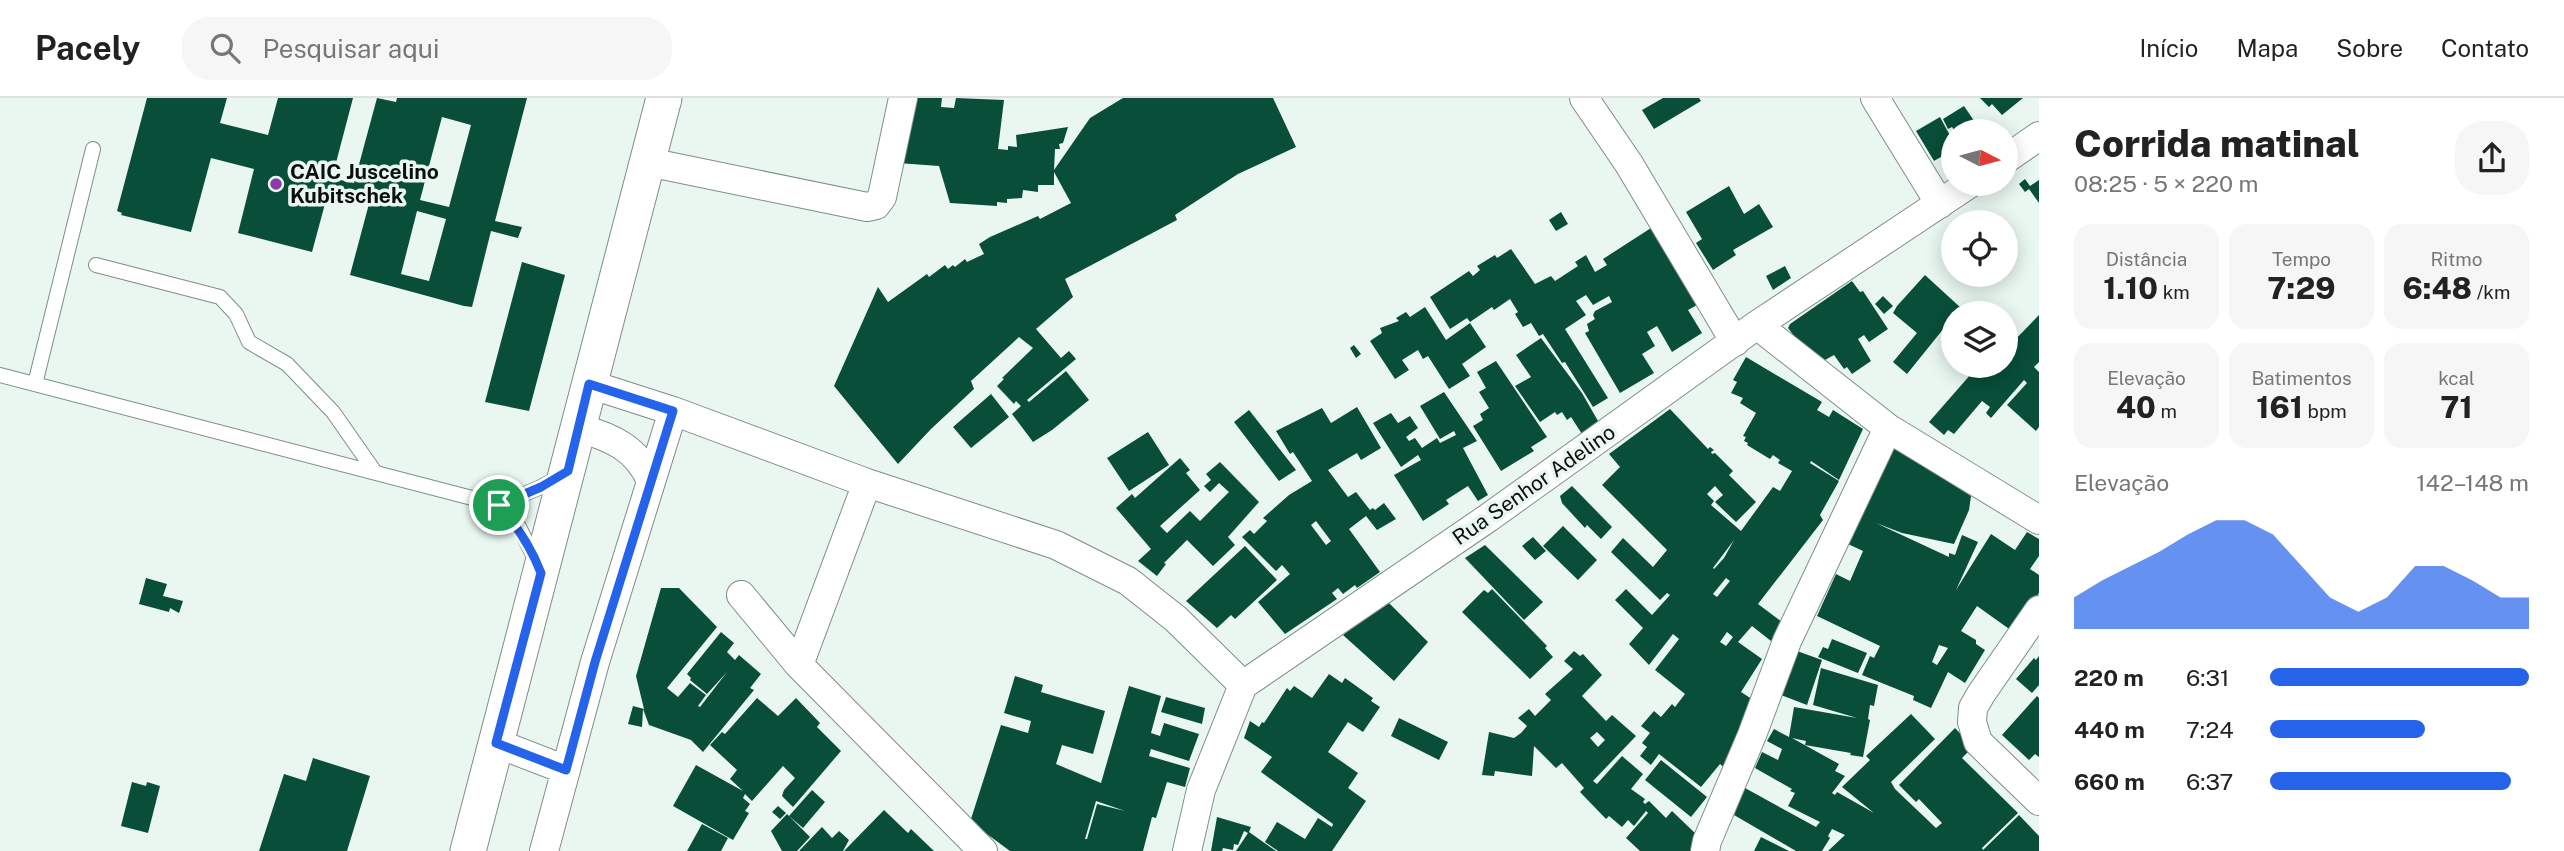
<!DOCTYPE html>
<html lang="pt">
<meta charset="utf-8">
<style>
:root{--surface:#fff;--page:#f6f6f6;--text:#222;--muted:#767676;--line:#e0e0e0;--accent:#2563eb}
body{margin:0;font-family:"Public Sans",sans-serif;background:var(--page);color:var(--text);height:100vh;display:flex;flex-direction:column;font-size:26px;white-space:nowrap}
*{box-sizing:border-box;margin:0}
p{font-size:23px;color:var(--muted)}
.icon{flex:none;width:38px;height:38px;fill:none;stroke:currentColor;stroke-width:2;stroke-linecap:round;stroke-linejoin:round}
.map{position:relative;flex:1;overflow:hidden}
.drawer{display:flex;flex-direction:column;background:var(--surface);width:525px}
.drawer>*{flex:none}
.needle{width:46px;rotate:96deg}
.buttons{position:absolute;left:1941px;top:21px;display:grid;gap:14px}
.buttons a{display:grid;place-items:center;width:77px;height:77px;border-radius:50%;background:var(--surface);box-shadow:0 4px 18px #0003;font-size:35px}
.pin{position:absolute;display:grid;place-items:center;width:60px;height:60px;color:#fff;margin:-30px;border:4px solid #fff;border-radius:50%;box-shadow:0 2px 7px #0007}
.round{display:grid;place-items:center;flex:none;width:74px;height:74px;border-radius:28px;background:var(--page)}
.overview{display:flex;align-items:center;justify-content:space-between;height:119px;padding:0 35px}
h1{font-size:38px;font-weight:800;line-height:52px}
.metrics{display:grid;grid-template-columns:repeat(3,1fr);gap:10px;height:119px;padding:7px 35px}
.metrics div{display:grid;align-content:center;border-radius:18px;background:var(--page);text-align:center}
.metrics b{font-size:30px;font-weight:800}
.metrics small{font-size:19px;font-weight:400}
.metrics p{font-size:19px}
.chart{height:196px;padding:14px 35px}
.chart p{display:flex;justify-content:space-between}
.chart svg{width:100%;height:126px;margin-top:7px;fill:var(--accent);opacity:.7}
ul{padding:0 35px;list-style:none;font-size:23px}
li{display:grid;grid-template-columns:112px 84px 1fr;align-items:center;height:52px}
li i{height:18px;border-radius:9px;background:var(--accent)}
header{display:flex;align-items:center;gap:42px;box-sizing:border-box;height:98px;padding:0 35px;background:var(--surface);border-bottom:2px solid var(--line)}
header strong{font-size:33px}
nav{display:flex;gap:38px;margin-inline-start:auto;font-size:24px}
.search{width:490px;height:63px;background:var(--page);display:flex;align-items:center;gap:18px;box-sizing:border-box;padding:0 24px;border-radius:28px;color:var(--muted);font-size:26px}
main{display:flex;flex:1;min-height:0}
.map>svg:first-child{display:block}
</style>
<header>
<strong>Pacely</strong>
<div class="search"><svg class="icon" aria-label="search" viewBox="0 0 24 24"><circle cx="10" cy="10" r="6"/><path d="M15 15l6 6"/></svg>Pesquisar aqui</div>
<nav><a>Início</a><a>Mapa</a><a>Sobre</a><a>Contato</a></nav>
</header>
<main>
<div class="map">
<svg width="2039" height="753" viewBox="0 0 2039 753">
<rect width="100%" height="100%" fill="#e9f7f0"/>
<path fill="#084e39" fill-rule="evenodd" d="M147,0H227L220,25L268,37L278,0H353L332,80L354,85L377,0L396,4L397,0H527L495,123L522,129L518,140L491,133L472,209L464,208L350,177L370,102L350,96L329,91L312,154L238,135L254,71L211,60L191,134L121,117L122,115L117,113ZM442,19L471,27L449,109L420,102ZM417,113L446,121L429,183L401,176Z
M897,0H942L941,9L954,10L956,0L1004,2L998,51L1008,52V48L1017,49L1016,37L1068,29L1063,45L1059,46L1060,51H1055L1054,72L1090,20L1123,0H1273L1296,49L1238,76L1175,117L1177,122L1065,181L1073,199L1036,231L1061,260L1069,253L1076,261L1027,302L1029,304L1066,273L1089,302L1052,332L1033,344L1012,316L1021,308L1016,303L1014,306L997,288L1004,281L1002,280L1033,250L1019,239L971,283L974,291L931,331L898,366L834,288L878,189L888,204L927,176L929,179L945,167L948,171L953,167L955,169L965,161L967,164L984,156L979,146L990,139L1038,118L1040,121L1071,105L1054,74V87H1038V94L1023,92L1022,100L1007,101V105L997,104V108L950,105L939,68L884,64Z
M1663,0H1699L1701,3L1654,31L1642,12Z
M1980,0H2023L2002,17L1992,6L1989,9Z
M1964,8L1979,30L1974,33H1955L1952,29L1948,31L1943,21Z
M1940,19L1953,43V52L1934,63L1916,33Z
M2025,81L2030,88L2039,82V105L2029,91L2025,94L2019,86Z
M1729,88L1744,116L1759,106L1773,129L1733,152L1736,157L1713,172L1696,145L1702,141L1686,114Z
M1561,114L1568,126L1556,133L1549,122Z
M1651,130L1661,147L1663,146L1697,207L1688,212L1702,235L1672,254L1657,228L1647,234L1655,248L1642,256L1654,275L1620,295L1585,235L1589,233L1587,226L1595,221L1593,217L1595,213L1612,204L1609,198L1593,207L1586,197L1576,203L1586,217L1565,231L1608,300L1593,309L1565,264L1562,265L1543,236L1539,238L1531,225L1523,229L1515,216L1518,214L1510,201L1494,212L1492,209L1470,224L1467,220L1450,231L1430,199L1469,173L1473,178L1480,172L1477,168L1495,157L1497,160L1511,151L1535,186L1551,178L1555,183L1578,168L1575,164L1586,157L1595,174L1607,167L1603,161Z
M522,164L565,177L529,313L485,304Z
M1785,168L1791,180L1773,192L1766,178Z
M1925,177L1961,210L1962,208L1971,215H1953V219L1907,276L1893,264L1917,235L1893,215L1897,208Z
M1852,183L1860,194L1863,193L1888,231L1869,244L1864,237L1858,241L1871,263L1852,276L1847,269L1844,271L1834,257L1816,267L1788,230L1790,226Z
M1883,198L1893,208L1884,216L1875,206Z
M1425,209L1446,242L1470,225L1486,249L1462,266L1470,278L1449,291L1428,258L1423,261L1418,252L1402,262L1409,272L1395,281L1370,243L1382,235L1380,230L1399,223L1396,220L1406,214L1410,219Z
M2039,217V264L2034,269L2039,274V329L2036,333L2007,307L2027,285L2024,282L1991,320L1986,315L1990,309L1982,303L1954,336L1948,332L1944,337L1929,324L1978,268H2006V247L2008,249Z
M1541,240L1582,295L1598,323L1599,325L1582,336L1571,319L1567,322L1562,314L1557,317L1555,314L1540,324L1515,288L1531,279L1516,257Z
M1354,247L1361,256L1356,260L1350,250Z
M1746,259L1822,304L1817,312L1829,319L1833,312L1863,331L1839,382L1811,363L1810,365L1839,383L1820,417L1823,422L1758,506L1782,524L1771,543L1752,528L1738,544L1762,561L1741,594L1758,605L1728,673L1720,666L1701,689L1659,656L1651,667L1640,658L1647,649L1642,645L1650,635L1641,628L1654,613L1661,619L1672,606L1675,609L1685,596L1655,572L1679,541L1673,536L1649,567L1629,546L1643,530L1615,502L1626,491L1652,517L1670,497L1667,495L1660,502L1611,454L1623,440L1653,469L1667,452L1602,387L1620,369L1609,356L1670,311L1708,351L1710,349L1714,352L1711,354L1712,356L1715,355L1733,373L1729,377L1756,404L1736,424L1715,404L1723,397L1715,388L1707,396L1714,403L1711,407L1741,433L1773,389L1780,393L1792,373L1778,365L1780,362L1773,357L1770,361L1747,347L1748,345L1744,343L1746,339L1743,338L1756,315L1740,305L1743,300L1731,295L1737,284L1733,282ZM1734,442L1724,460L1714,471L1713,470ZM1726,480L1730,483L1717,499L1713,496ZM1727,534L1733,539L1726,548L1720,544Z
M1496,263L1547,339L1531,349L1534,353L1501,373L1473,328L1483,322L1480,316L1489,310L1479,294L1486,290L1477,274Z
M1444,294L1477,343L1463,350L1488,397L1478,403L1468,388L1446,402L1449,406L1423,423L1394,377L1421,362L1418,357L1401,369L1373,325L1391,315L1398,325L1410,318L1418,330L1406,339L1409,343L1415,340L1422,350L1437,340L1440,345L1456,337L1454,333L1440,341L1420,308Z
M991,296L1009,319L971,350L953,329Z
M1357,309L1381,350L1361,362L1357,355L1328,372L1348,399L1356,394L1370,412L1373,410L1375,412L1384,405L1396,421L1377,432L1366,418L1349,431L1380,474L1357,490L1355,487L1343,496L1338,490L1332,495L1337,501L1285,536L1258,504L1290,476L1282,467L1276,473L1242,439L1250,432L1254,436L1267,423L1263,420L1289,397L1312,383L1293,354L1290,356L1276,333L1322,310L1331,325ZM1316,423L1331,443L1326,447L1311,427Z
M1249,312L1296,372L1279,383L1234,324Z
M1148,334L1169,367L1129,393L1107,360Z
M1893,349L1971,398L1969,412L1954,446L1902,435L1876,425L1949,459V455L1955,457L1962,437L1978,444L1956,492L1991,436L2015,452L2027,434L2039,441V458L2030,471L2039,477V495L2012,533L1977,508L1961,533L1976,542V546L1985,552L1965,585L1948,574L1931,610L1913,602L1914,598L1862,577L1870,558L1874,560L1880,548L1817,518L1836,476L1850,483L1863,453L1848,446ZM1939,547L1948,550L1937,567L1932,564Z
M1180,360L1190,372L1186,375L1200,392L1160,428L1167,435L1190,413L1200,423L1229,394L1219,385L1210,394L1204,388L1211,382L1206,376L1220,364L1259,404L1228,439L1235,447L1213,468L1187,442L1164,465L1166,466L1157,478L1138,463L1151,451L1116,410L1132,396L1135,400Z
M1572,388L1612,429L1601,441L1587,427L1585,430L1562,405L1560,398Z
M1563,428L1597,462L1578,482L1543,448Z
M1533,439L1546,453L1535,462L1522,448Z
M1485,447L1543,504L1524,522L1465,460Z
M1245,448L1277,482L1235,521L1231,517L1217,530L1186,503Z
M146,480L167,486L163,498L183,503L179,515L170,510L169,514L139,506Z
M661,490H679L717,529L667,590L678,599L690,585L706,597L698,608L700,609L727,574L707,596L690,582L691,580L687,576L721,534L734,545L727,554L735,562L739,557L761,576L750,590L754,592L703,654L691,642L649,627L643,611L642,629L628,626L633,608L644,611L636,578Z
M1492,491L1547,548L1545,550L1553,559L1530,581L1462,514L1484,492L1488,495Z
M1387,503L1428,544L1394,583L1343,537Z
M1832,541L1867,555L1858,575L1818,559L1823,549L1828,551Z
M1574,553L1580,558L1583,556L1602,577L1582,598L1606,623L1612,617L1636,638L1593,683L1597,686L1622,658L1643,676L1631,691L1645,701L1643,704L1645,706L1649,703L1666,720L1672,713L1697,737L1694,753H1640L1626,740L1648,715L1646,713L1634,728L1628,722L1622,729L1609,718L1606,721L1580,694L1584,690L1562,665L1556,670L1534,648L1532,678L1495,673L1494,678L1482,677L1489,634L1514,640L1521,635L1527,628L1518,620L1529,611L1535,618L1551,602L1545,596L1573,571L1564,563ZM1597,634L1605,642L1598,649L1590,640Z
M1797,553L1822,562L1807,607L1781,597Z
M2039,558V587L2032,595L2016,581L2034,560L2036,562Z
M1821,570L1878,587L1874,608L1870,607L1868,621L1870,622L1863,659L1850,657L1851,655L1805,647L1806,643L1792,640L1839,666L1835,673L1845,678L1832,695L1835,697L1837,694L1874,715L1842,689L1870,662L1866,658L1911,616L1935,641L1891,684L1895,691L1936,730L1942,725L1919,701L1916,704L1899,687L1955,630L1973,649L1962,660L2018,715L1982,750L1983,752L2019,717L2039,738V753H1828L1845,737L1832,731L1828,738L1830,740L1822,753H1796L1734,717L1745,690L1816,729L1820,724L1788,708L1795,695L1790,693L1792,691L1755,670L1762,654L1778,662L1782,651L1767,643L1774,631L1789,639L1794,609L1857,620L1813,607Z
M1329,576L1342,585L1345,580L1373,600L1371,603L1380,609L1363,634L1348,624L1328,654L1358,675L1348,690L1366,703L1332,753H1278L1265,744L1277,724L1305,741L1318,720L1332,729L1333,726L1261,674L1272,659L1244,640L1250,623L1259,629L1262,624L1264,625L1287,590L1290,593L1294,588L1312,600Z
M1015,578L1043,587L1041,594L1105,613L1093,656L1062,647L1056,666L1101,685L1129,588L1161,598L1151,635L1160,638L1164,625L1199,636L1189,663L1151,651L1149,658L1190,670L1185,689L1167,684L1156,720L1152,719L1143,753H1010L972,725L971,721L1001,627L1028,635L1031,623L1004,615ZM1096,703L1125,713L1097,706L1087,741H1085Z
M2037,598L2039,600V659L2035,656L2029,662L2002,637Z
M1166,599L1205,610L1202,626L1161,614Z
M757,600L778,618L796,600L820,625L817,629L841,653L793,709L782,698L784,692L795,680L783,668L752,703L745,696L743,700L750,706L745,713L749,715L733,742L673,708L696,667L743,693L730,681L737,672L710,647L722,634L725,636Z
M1399,620L1448,644L1439,662L1391,638Z
M313,660L370,678L347,753H259L284,676L306,683Z
M1661,662L1707,699L1691,719L1645,682Z
M132,684L146,688L147,684L160,688L148,735L121,728Z
M812,692L825,704L803,730L789,718Z
M778,708L786,715L780,721L772,714Z
M884,712L908,735L911,731L934,753H844Z
M787,716L810,739L797,753H782L771,733Z
M1217,719L1251,729L1249,734L1276,753H1236L1248,735L1244,733L1238,747L1234,746L1233,752L1223,750L1222,753H1211Z
M702,726L728,740L721,753H687Z
M822,729L832,740L839,733L849,742L843,753H799Z
M1761,739L1789,753H1754Z"/>
<g fill="none" stroke-linecap="round" stroke-linejoin="round">
<g stroke="#808d87" stroke-width="16">
<path id="service" d="M96,167L220,199L236,216L249,244L287,266L333,314L375,374
M0,277L499,407L519,429L536,463
M35,286L93,51
M499,407L541,389L561,378"/>
</g>
<g stroke="#808d87" stroke-width="30">
<path id="minor" d="M1584,0L1629,66L1735,244
M1875,0L1940,106
M2006,61L2039,38
M648,64L867,109L876,107L882,99L903,0
M1757,227L1888,330L2039,422
M589,286L673,313L867,385L1056,447L1128,483L1176,521L1243,587
M579,330C611,339 637,350 651,383
M741,497L799,567L983,753
M2039,512L1981,596L1973,610L1972,624L1978,644L2039,703
M799,567L867,385
M496,645L566,672
M544,753L595,564L673,313
M1187,753L1201,692L1243,587L1488,420L1757,227L1969,86
M1705,753L1707,743L1752,637L1787,543L1888,330"/>
</g>
<g stroke="#808d87" stroke-width="37">
<path id="tertiary" d="M468,753L664,0"/>
</g>
<use href="#service" stroke="#fff" stroke-width="14"/>
<use href="#minor" stroke="#fff" stroke-width="28"/>
<use href="#tertiary" stroke="#fff" stroke-width="35"/>
</g>
<g fill="none" stroke-linecap="round" stroke-linejoin="round">
<g stroke="#fff" stroke-width="14">
<path id="route" d="M589,286L673,313L595,564L566,672L496,645L541,475C531,449 518,429 499,407L541,389L568,373Z"/>
</g>
<use href="#route" stroke="#2563eb" stroke-width="9"/>
</g>
<circle fill="#8c3aa8" stroke="#e9f7f0" stroke-width="2.5" cx="276" cy="86" r="7"/>
<g text-anchor="middle" stroke-width="7" stroke-linejoin="round" paint-order="stroke">
<g font-size="21" font-weight="bold" fill="#0b100e" stroke="#e9f7f0" text-anchor="start">
<text x="290" y="81">CAIC Juscelino<tspan x="290" dy="24">Kubitschek</tspan></text>
</g>
<g font-size="21" fill="#0b100e" stroke="#e9f7f0">
<text transform="translate(1534 387) rotate(-35)" y="7">Rua Senhor Adelino</text>
</g>
</g>
</svg>
<div class="buttons">
<a><svg class="needle" viewBox="-14 -14 28 28"><path d="M0-13l5 13h-10z" fill="#e53935"/><path d="M0 13l5-13h-10z" fill="#767676"/></svg></a>
<a><svg class="icon" aria-label="locate" viewBox="0 0 24 24"><circle cx="12" cy="12" r="6"/><path d="M12 2v4M12 18v4M2 12h4M18 12h4"/></svg></a>
<a><svg class="icon" aria-label="layers" viewBox="0 0 24 24"><path d="M12 4l9 5-9 5-9-5zM3 14l9 5 9-5"/></svg></a>
</div>
<div class="pin" style="left:499px;top:407px;background:#1e9e55"><svg class="icon" aria-label="arrive" viewBox="0 0 24 24"><path d="M6 21V4h12l-3 4 3 4H6"/></svg></div>
</div>
<section class="drawer">
<div class="overview"><div><h1>Corrida matinal</h1><p>08:25 · 5 × 220 m</p></div><a class="round"><svg class="icon" aria-label="share" viewBox="0 0 24 24"><path d="M12 15V3M7 8l5-5 5 5M5 13v7h14v-7"/></svg></a></div>
<div class="metrics">
<div><p>Distância</p><b>1.10<small> km</small></b></div>
<div><p>Tempo</p><b>7:29</b></div>
<div><p>Ritmo</p><b>6:48<small> /km</small></b></div>
</div>
<div class="metrics">
<div><p>Elevação</p><b>40<small> m</small></b></div>
<div><p>Batimentos</p><b>161<small> bpm</small></b></div>
<div><p>kcal</p><b>71</b></div>
</div>
<div class="chart"><p><span>Elevação</span>142–148 m</p>
<svg viewBox="0 0 160 44" preserveAspectRatio="none"><path d="M0 44V33L10 27L20 22L30 17L40 11L50 6L60 6L70 11L80 22L90 33L100 38L110 33L120 22L130 22L140 27L150 33L160 33V44z"/></svg>
</div>
<ul>
<li><b>220 m</b>6:31<i style="width:100%"></i></li>
<li><b>440 m</b>7:24<i style="width:60%"></i></li>
<li><b>660 m</b>6:37<i style="width:93%"></i></li>
</ul>
</section>
</main>
